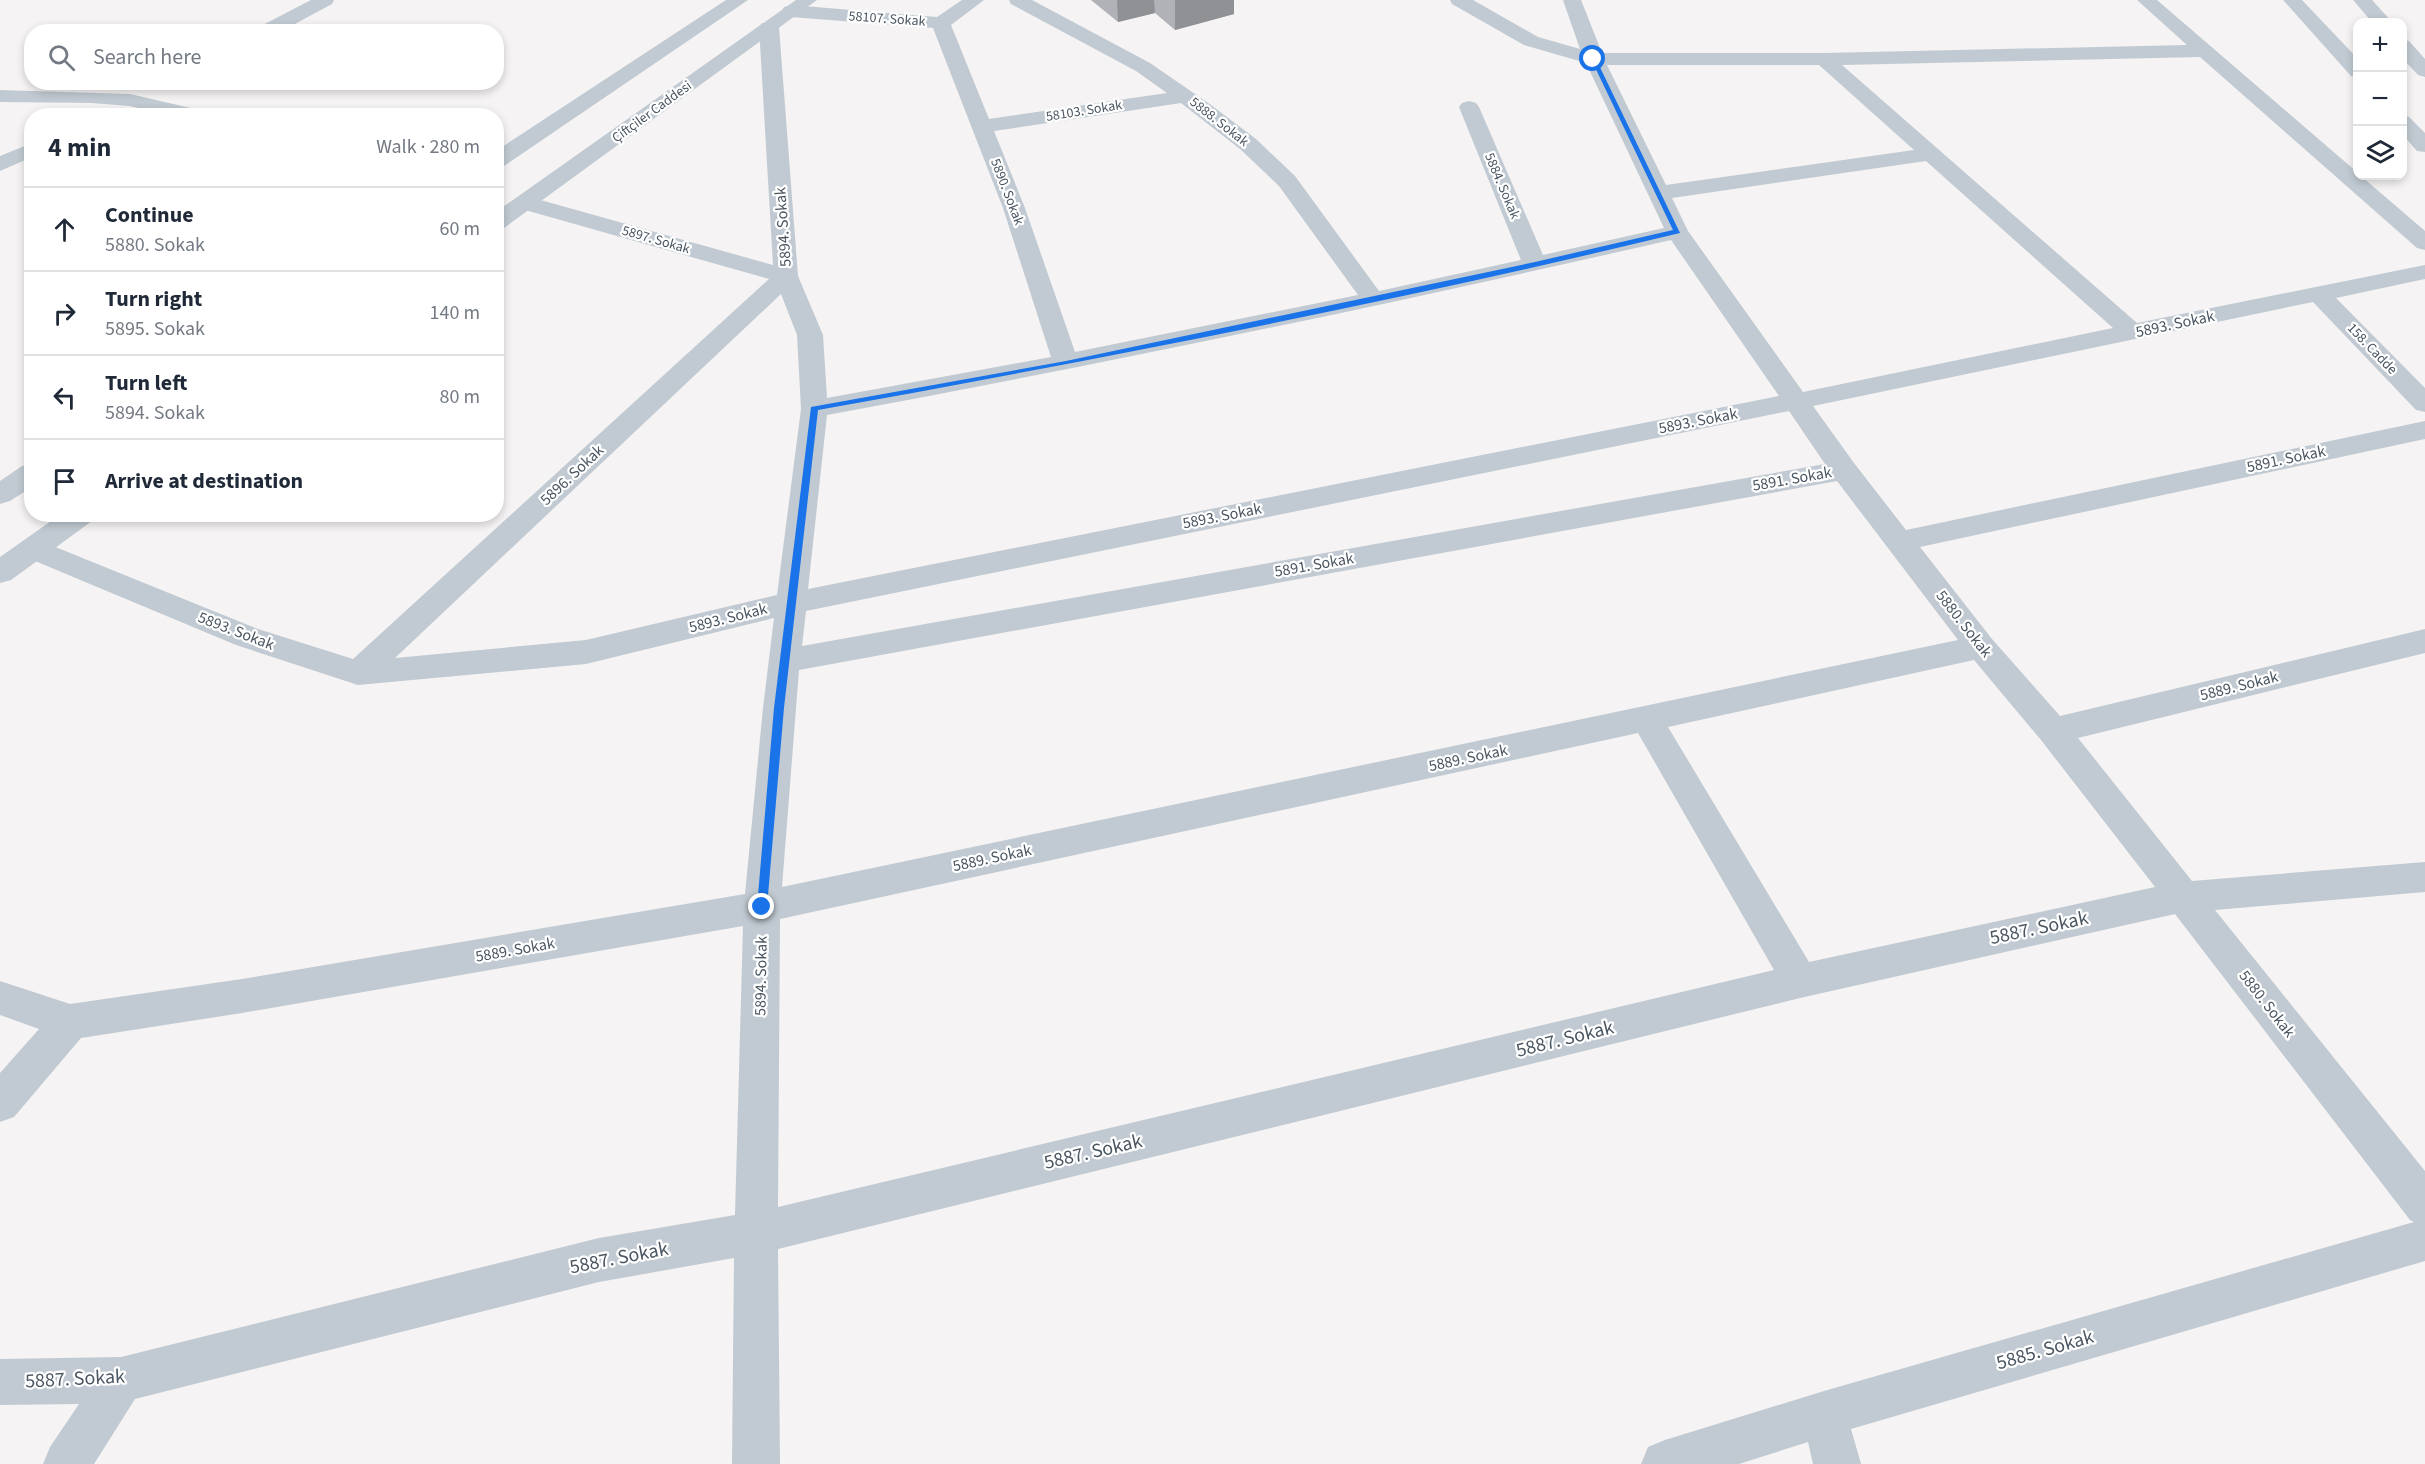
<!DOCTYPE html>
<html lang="en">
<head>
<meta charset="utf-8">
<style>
	body { margin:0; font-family:"Source Sans 3",sans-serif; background:#f6f6f7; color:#1f2937 }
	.controls { position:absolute; right:18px; top:18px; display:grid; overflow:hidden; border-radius:12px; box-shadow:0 3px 9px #0003 }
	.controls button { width:54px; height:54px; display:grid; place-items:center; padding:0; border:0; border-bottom:2px solid #e0e1e3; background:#fff; color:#1f2937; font:30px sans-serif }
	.stop { position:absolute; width:18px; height:18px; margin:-14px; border:4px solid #1a73e8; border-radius:50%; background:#fff }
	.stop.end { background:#1a73e8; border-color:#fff; box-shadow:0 2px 6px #0008 }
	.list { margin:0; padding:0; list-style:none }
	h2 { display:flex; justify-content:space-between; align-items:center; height:78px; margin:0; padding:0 24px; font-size:26px }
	h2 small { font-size:20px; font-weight:400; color:#747a83 }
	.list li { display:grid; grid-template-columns:39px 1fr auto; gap:18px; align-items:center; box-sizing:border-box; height:84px; padding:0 24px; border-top:2px solid #e0e1e3 }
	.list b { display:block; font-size:22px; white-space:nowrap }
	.list p { margin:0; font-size:20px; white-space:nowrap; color:#747a83 }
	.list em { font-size:20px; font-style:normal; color:#747a83 }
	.icon { flex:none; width:33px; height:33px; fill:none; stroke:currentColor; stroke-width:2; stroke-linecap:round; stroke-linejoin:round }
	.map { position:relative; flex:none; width:2425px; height:1464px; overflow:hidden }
	.search { position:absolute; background:#fff; box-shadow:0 3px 9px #0003; left:24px; top:24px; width:480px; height:66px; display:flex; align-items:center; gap:15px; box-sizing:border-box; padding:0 21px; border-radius:24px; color:#747a83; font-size:22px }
	.panel { position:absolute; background:#fff; box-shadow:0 3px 9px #0003; left:24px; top:108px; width:480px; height:414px; border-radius:24px }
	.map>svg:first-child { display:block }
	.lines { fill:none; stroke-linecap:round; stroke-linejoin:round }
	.minor { fill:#c1cad2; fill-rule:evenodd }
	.tertiary { fill:#c1cad2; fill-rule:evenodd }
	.wall { fill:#b0b2b7 }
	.shaded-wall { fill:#909195 }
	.route { fill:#1a73e8 }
	.labels { text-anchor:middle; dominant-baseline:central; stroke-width:4.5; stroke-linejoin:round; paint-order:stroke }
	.far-street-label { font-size:14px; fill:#4a5661; stroke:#fff }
	.street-label { font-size:16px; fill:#4a5661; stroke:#fff }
	.near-street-label { font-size:20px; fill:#4a5661; stroke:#fff }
</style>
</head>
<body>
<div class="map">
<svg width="2425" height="1464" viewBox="0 0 2425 1464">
	<rect width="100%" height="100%" fill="#f5f3f3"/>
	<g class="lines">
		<!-- minor -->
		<path class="minor" d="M311,0H334L332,4L280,32H255L257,28Z
			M962,0H984L951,25L989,119L1167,93L1136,71L1011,4L1009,0H1032L1150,63L1211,105L1256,139L1295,176L1379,291L1521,260L1459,107L1462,103L1469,101L1476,103L1479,107L1543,255L1664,228L1586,63L1524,45L1452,4L1450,0H1473L1538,37L1580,49L1563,0H1581L1602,53H1824L2187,45L2137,0H2157L2358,173V176H2361L2425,231V250L2417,248L2200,57L1842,65L2137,323L2425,265V279L2336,298L2425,388V412L2416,410L2313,302L1813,406L1854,463L1906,530L2425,421V439L1920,547L1992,639L2060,716L2425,629V653L2078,738L2192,881L2425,862V892L2215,910L2425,1171V1261L1851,1429L1861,1464H1813L1808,1442L1739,1464H1641L1648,1447L1665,1440L1824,1391L2414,1222L2410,1220L2175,914L1800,998L778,1249L780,1464H732L734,1258L599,1282L135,1399L94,1464H43L50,1447L79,1404L0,1405V1359L121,1357L599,1238L735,1215L743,926L242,1013L81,1038L14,1117L0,1122V1073L39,1029L0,1015V981L70,1004L242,979L745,894L763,708L774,618L586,664L358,685L236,645L23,556L18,549L23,542L33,539L43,542L258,629L353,659L769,279L518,208L515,203L518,198L526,196L773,265L759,27L762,23H776L779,27L798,276L823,335L827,398L1051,357L1003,208L933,28L791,17L784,15L782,11L784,7L791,5L937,17ZM1607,65H1819L1914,150L1666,185ZM1181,103L1240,149L1279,186L1358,295L1075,352L1025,208L994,131ZM1926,161L2113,328L1803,392L1688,231L1672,198ZM1671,240L1779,396L808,589L827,415C1109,363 1391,304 1671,240ZM781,294L797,335L801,409L777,595L586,640L395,658ZM1789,411L1825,464L802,646L806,611ZM1837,481L1958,640L782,887L799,670ZM1974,660L2041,740L2155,887L1809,962L1668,727ZM1638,733L1774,970L778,1207L780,919Z
			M2283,0H2302L2358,59V78L2351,76Z
			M2353,0H2372L2392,22H2372Z
			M2402,39L2409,41L2425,59V77L2418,75L2402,58Z
			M0,90L130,94L208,112L211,116H171L130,106L91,103L0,102Z
			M2402,115L2409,117L2425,133V152L2417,151L2402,134Z
			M32,143V157L0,171V156Z"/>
		<!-- tertiary -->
		<path class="tertiary" d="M726,0H748L504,166L496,167V151Z
			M796,0H817L504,228L496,230V212Z
			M32,464V487L10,501L0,504V481L22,466Z
			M61,514H96L92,521L11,580L0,583V557Z"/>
	</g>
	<!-- wall -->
	<path class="wall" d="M1091,0H1234V14L1175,30L1155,13L1118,22Z"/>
	<!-- shaded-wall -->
	<path class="shaded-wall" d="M1117,0H1154L1155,13L1118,22Z
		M1175,0H1234V14L1175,30Z"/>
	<!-- route -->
	<path class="route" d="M1593,57L1596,59L1680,233C1395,302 1106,358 818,410L784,708L767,907L766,910H758L757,907L774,708L811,407L1066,361L1535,262L1673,230L1591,59Z"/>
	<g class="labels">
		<!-- far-street labels -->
		<g class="far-street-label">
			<text transform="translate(887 19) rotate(4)">58107. Sokak</text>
			<text transform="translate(1084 111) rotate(-9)">58103. Sokak</text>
			<text transform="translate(652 112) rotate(-36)">Çiftçiler Caddesi</text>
			<text transform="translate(1219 122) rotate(38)">5888. Sokak</text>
			<text transform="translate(1502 186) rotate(67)">5884. Sokak</text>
			<text transform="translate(1007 192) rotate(69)">5890. Sokak</text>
			<text transform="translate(656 240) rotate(16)">5897. Sokak</text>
			<text transform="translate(2372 349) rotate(46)">158. Cadde</text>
		</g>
		<!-- street labels -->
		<g class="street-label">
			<text transform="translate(783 227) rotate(-94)">5894. Sokak</text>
			<text transform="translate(2175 324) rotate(-12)">5893. Sokak</text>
			<text transform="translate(1698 421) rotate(-11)">5893. Sokak</text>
			<text transform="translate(2286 459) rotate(-12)">5891. Sokak</text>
			<text transform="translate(572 475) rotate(-43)">5896. Sokak</text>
			<text transform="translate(1792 479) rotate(-10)">5891. Sokak</text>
			<text transform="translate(1222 516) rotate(-11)">5893. Sokak</text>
			<text transform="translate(1314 565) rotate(-10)">5891. Sokak</text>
			<text transform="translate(728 618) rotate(-14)">5893. Sokak</text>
			<text transform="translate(1964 624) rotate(52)">5880. Sokak</text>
			<text transform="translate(236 631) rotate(21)">5893. Sokak</text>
			<text transform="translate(2239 686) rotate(-14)">5889. Sokak</text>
			<text transform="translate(1468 758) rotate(-12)">5889. Sokak</text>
			<text transform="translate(992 858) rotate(-12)">5889. Sokak</text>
			<text transform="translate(515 950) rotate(-10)">5889. Sokak</text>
			<text transform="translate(761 976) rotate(-89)">5894. Sokak</text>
			<text transform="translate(2267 1004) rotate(52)">5880. Sokak</text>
		</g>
		<!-- near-street labels -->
		<g class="near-street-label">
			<text transform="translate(2039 928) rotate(-12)">5887. Sokak</text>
			<text transform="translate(1565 1039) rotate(-14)">5887. Sokak</text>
			<text transform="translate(1093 1152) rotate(-13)">5887. Sokak</text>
			<text transform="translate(619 1258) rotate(-11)">5887. Sokak</text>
			<text transform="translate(2045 1350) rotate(-16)">5885. Sokak</text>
			<text transform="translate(75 1379) rotate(-3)">5887. Sokak</text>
		</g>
	</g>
</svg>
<div class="controls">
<button>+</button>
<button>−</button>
<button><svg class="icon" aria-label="layers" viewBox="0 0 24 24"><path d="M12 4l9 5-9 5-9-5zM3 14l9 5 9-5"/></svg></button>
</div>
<div class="stop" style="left:1593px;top:59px"></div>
<div class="stop end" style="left:762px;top:907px"></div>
<div class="search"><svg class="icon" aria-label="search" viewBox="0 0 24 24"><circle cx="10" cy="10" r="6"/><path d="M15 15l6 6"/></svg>Search here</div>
<section class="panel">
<h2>4 min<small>Walk · 280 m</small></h2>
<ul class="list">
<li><svg class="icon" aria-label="ahead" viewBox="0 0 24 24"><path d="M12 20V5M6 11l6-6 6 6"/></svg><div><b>Continue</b><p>5880. Sokak</p></div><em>60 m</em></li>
<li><svg class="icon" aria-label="right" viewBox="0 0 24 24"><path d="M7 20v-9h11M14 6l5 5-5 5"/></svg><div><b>Turn right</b><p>5895. Sokak</p></div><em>140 m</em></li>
<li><svg class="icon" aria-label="left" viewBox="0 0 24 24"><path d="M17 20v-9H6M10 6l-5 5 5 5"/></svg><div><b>Turn left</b><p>5894. Sokak</p></div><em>80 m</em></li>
<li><svg class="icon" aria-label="arrive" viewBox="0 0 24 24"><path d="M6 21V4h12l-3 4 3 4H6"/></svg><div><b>Arrive at destination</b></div></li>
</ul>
</section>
</div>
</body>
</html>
